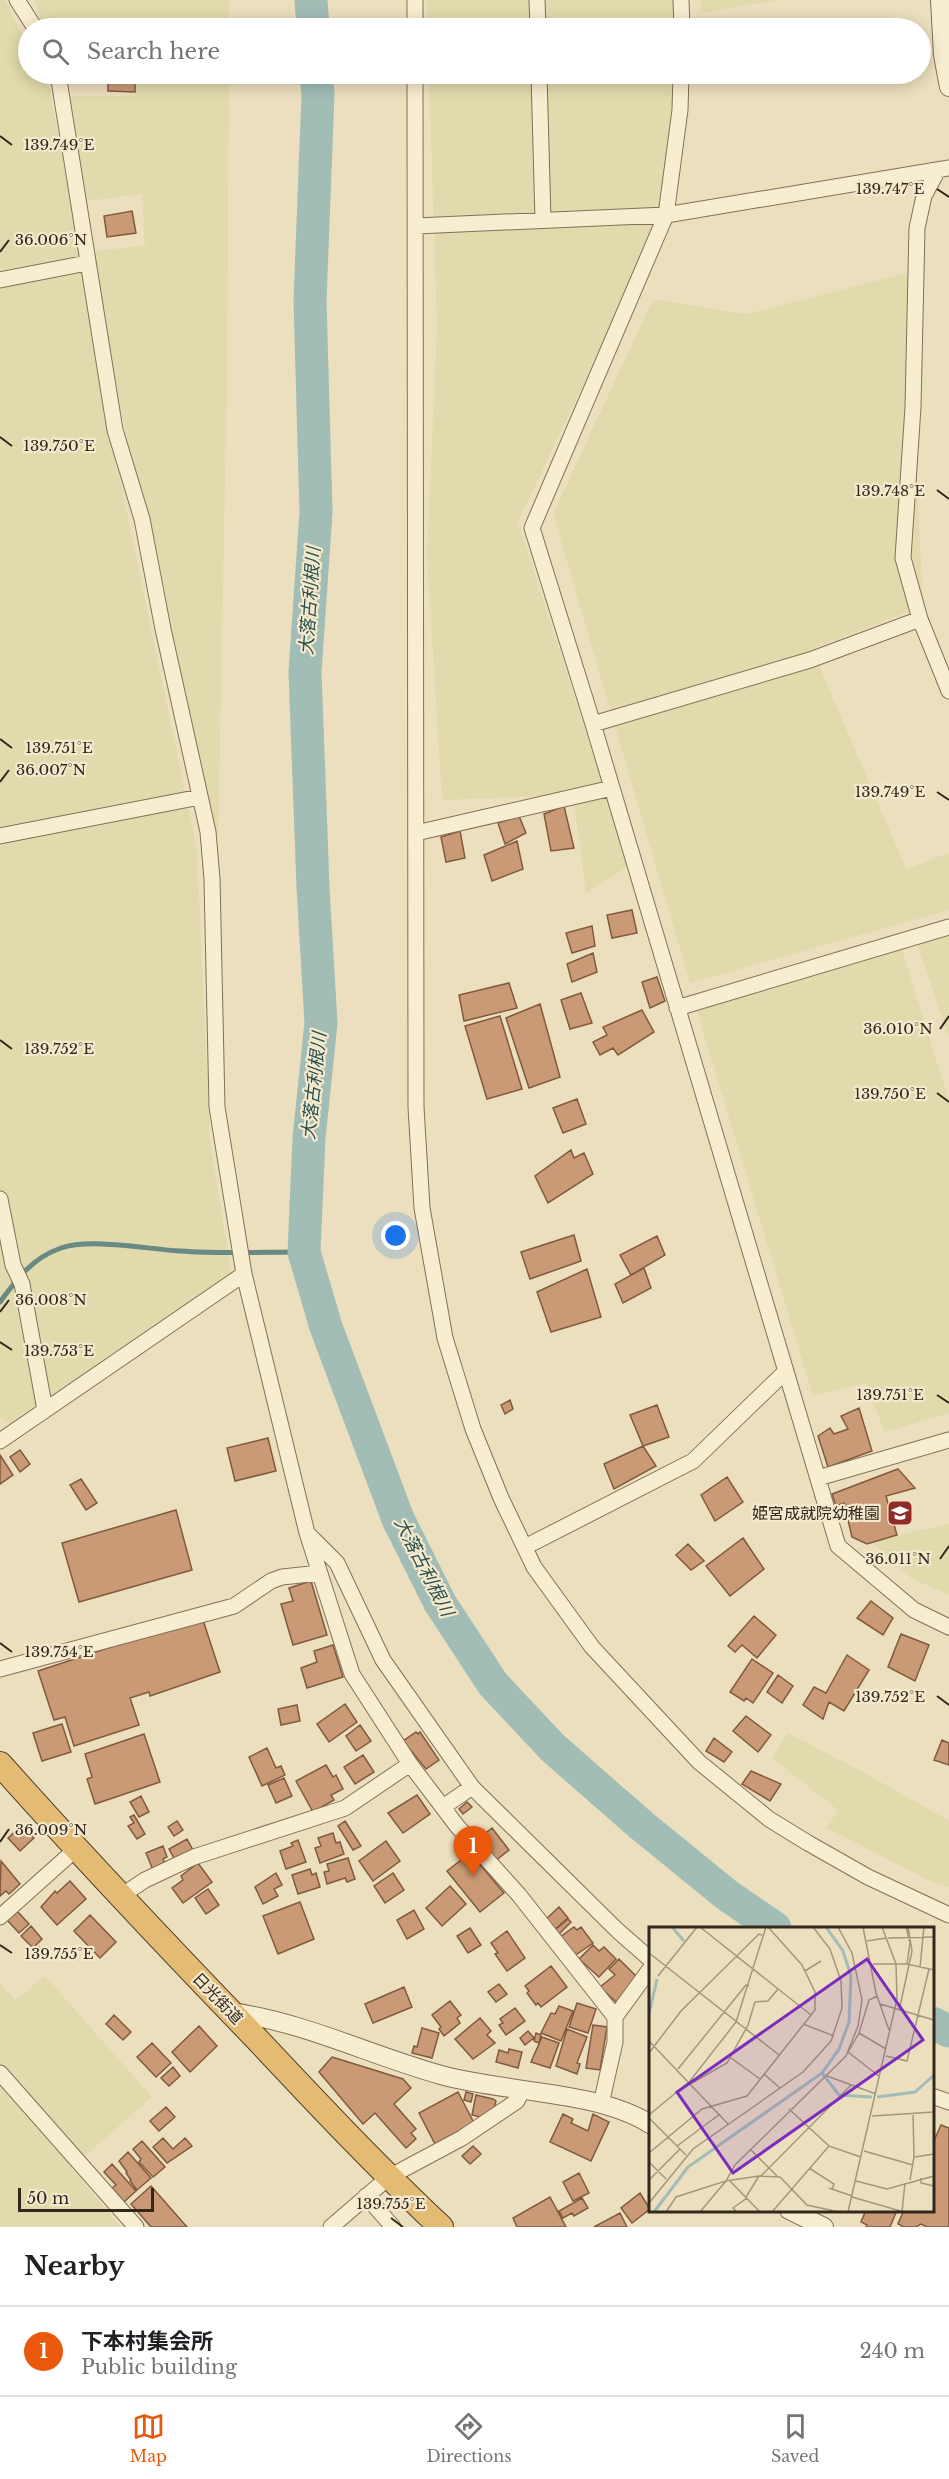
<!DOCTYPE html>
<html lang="en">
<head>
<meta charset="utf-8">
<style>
	body { margin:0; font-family:"Libre Baskerville","Noto Sans JP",serif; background:#f2f2f2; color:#202124 }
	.scale { position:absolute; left:18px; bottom:15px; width:136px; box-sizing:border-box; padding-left:6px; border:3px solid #33281c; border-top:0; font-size:16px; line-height:21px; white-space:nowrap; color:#33281c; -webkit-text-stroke:4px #f4e9cd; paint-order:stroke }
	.you { position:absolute; left:396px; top:1236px; width:21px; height:21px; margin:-15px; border:4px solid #fff; border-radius:50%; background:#1a73e8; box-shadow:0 0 0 9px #1a73e833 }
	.badge { display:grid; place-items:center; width:39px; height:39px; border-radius:50%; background:#ea580c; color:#fff; font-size:20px; font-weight:700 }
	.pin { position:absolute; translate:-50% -50px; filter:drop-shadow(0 2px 3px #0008) }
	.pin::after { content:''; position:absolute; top:32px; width:21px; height:18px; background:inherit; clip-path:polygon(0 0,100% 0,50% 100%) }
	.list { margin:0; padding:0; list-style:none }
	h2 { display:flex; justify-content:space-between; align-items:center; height:78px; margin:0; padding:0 24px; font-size:26px }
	h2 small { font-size:20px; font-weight:400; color:#757577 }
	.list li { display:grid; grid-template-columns:39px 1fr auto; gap:18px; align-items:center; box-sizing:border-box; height:90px; padding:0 24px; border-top:2px solid #e0e0e0 }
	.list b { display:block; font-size:22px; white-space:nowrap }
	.list p { margin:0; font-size:20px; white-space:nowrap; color:#757577 }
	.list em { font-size:20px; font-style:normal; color:#757577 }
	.icon { flex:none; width:33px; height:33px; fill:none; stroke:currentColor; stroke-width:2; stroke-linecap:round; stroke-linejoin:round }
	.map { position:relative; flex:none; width:949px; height:2227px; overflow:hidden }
	.search { position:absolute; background:#fff; box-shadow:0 3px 15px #0003; left:18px; right:18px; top:18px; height:66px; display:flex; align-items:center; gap:15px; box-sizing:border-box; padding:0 21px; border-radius:33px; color:#757577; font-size:22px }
	.sheet { height:168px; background:#fff }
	nav { display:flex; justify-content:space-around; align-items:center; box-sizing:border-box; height:84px; border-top:2px solid #e0e0e0; background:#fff; font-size:16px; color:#757577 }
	nav a { display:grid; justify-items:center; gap:3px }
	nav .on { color:#ea580c }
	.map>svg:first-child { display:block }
	.farmland { fill:#e1daac }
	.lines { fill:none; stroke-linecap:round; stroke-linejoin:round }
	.stream { stroke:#698a83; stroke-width:5 }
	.river { stroke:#a1bdb6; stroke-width:33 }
	.building { fill:#c99a75; stroke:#815a3e; stroke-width:1.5 }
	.minor-casing { stroke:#837057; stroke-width:17 }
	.tertiary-casing { stroke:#837057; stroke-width:20 }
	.trunk-casing { stroke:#513e2c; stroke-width:26 }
	.minor { stroke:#f7edd0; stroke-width:15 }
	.tertiary { stroke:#f7edd0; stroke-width:18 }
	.trunk { stroke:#e4bb72; stroke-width:24 }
	.ticks { fill:none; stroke:#33281c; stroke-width:2 }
	.labels { text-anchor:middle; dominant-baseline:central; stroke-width:4.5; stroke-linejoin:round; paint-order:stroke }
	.poi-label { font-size:16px; fill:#33281c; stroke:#f4e9cd; text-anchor:end }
	.street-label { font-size:16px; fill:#33281c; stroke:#f4e9cd }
	.water-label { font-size:18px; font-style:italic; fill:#2b5251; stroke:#f4e9cd }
	.inset-river { fill:none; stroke:#a1bdb6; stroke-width:3 }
	.inset-road { fill:none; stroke:#a2967d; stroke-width:1.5 }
	.view { fill:#7b2cbf; fill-opacity:0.15; stroke:#7b2cbf; stroke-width:3 }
	.inset-edge { fill:none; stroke:#33281c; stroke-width:3 }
	.ticks-label { font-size:15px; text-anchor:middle; fill:#33281c; stroke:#f4e9cd; stroke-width:4.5; stroke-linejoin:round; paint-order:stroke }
</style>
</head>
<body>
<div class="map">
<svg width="949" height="2227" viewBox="0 0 949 2227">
	<rect width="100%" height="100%" fill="#ecdfbe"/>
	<!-- farmland -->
	<path class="farmland" d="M0,0H5L28,47V74H42L50,89L115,455L197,849L210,1141L231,1272L9,1424L0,1415Z
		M34,0H229V28H44Z
		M426,0H682L680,28H427Z
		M701,0H778L700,13Z
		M137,74H229L227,383L218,843L138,498L91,252L145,245L142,194L79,202L64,96H135Z
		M429,74H675L660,223L518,522L629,866L586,893L573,795L442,800L427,555L437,327Z
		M908,273L923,606L812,649L906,869L949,853V910L690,983L553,514L653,299L746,314Z
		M949,929V1037L915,938Z
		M900,943L949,1101V1413L885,1432L866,1383L813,1396L695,1005Z
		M949,1524V1595L911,1578L871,1541Z
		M788,1733L863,1772L949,1821V1887L934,1883L827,1828L838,1810L772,1758Z
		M45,1976L152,2097L71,2168L121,2227H0V1983L15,2000Z"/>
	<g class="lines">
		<!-- stream -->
		<path class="stream" d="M0,1302C17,1279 32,1258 61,1248C90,1238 147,1249 180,1251C221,1254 263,1252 304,1252"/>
		<!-- river -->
		<path class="river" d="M311,0L313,28
			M316,74L318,94L310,301L316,512L305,672L313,887L321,1023L309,1138L304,1252L326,1327L398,1519L440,1603L493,1684L553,1748L641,1825L727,1895L775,1928
			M932,2023L949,2031"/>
	</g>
	<!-- building -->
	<path class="building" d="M103,74H135V92L108,91V82H102Z
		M132,211L136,233L107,237L104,216Z
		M564,806L574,848L551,851L544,814Z
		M519,816L526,833L505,844L498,823Z
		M460,831L465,858L446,862L441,837Z
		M517,841L523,869L492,881L484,855Z
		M632,910L637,933L612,938L607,915Z
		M592,926L595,946L572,953L566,933Z
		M593,953L597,972L572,982L567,964Z
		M657,977L665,1001L650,1008L642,982Z
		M509,983L517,1008L464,1021L459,995Z
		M581,993L592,1023L570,1029L561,1000Z
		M540,1004L560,1077L529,1088L506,1018Z
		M642,1010L654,1032L618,1055L613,1048L600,1055L593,1042L607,1035L603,1027Z
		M500,1016L522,1089L487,1099L465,1026Z
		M577,1099L586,1124L563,1133L553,1108Z
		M571,1150L574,1158L584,1153L593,1174L548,1203L535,1176Z
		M574,1235L581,1261L530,1279L521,1252Z
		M657,1236L665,1255L631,1275L620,1255Z
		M644,1268L651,1288L623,1303L615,1284Z
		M587,1269L601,1317L551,1332L537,1292Z
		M510,1400L513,1409L505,1414L501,1405Z
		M657,1405L669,1437L643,1446L630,1415Z
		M859,1408L872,1451L828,1467L818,1436L830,1428L834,1434L848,1429L841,1416Z
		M268,1438L276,1471L235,1481L227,1448Z
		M643,1446L656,1466L614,1489L604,1464Z
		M20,1450L30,1464L20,1472L10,1457Z
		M0,1455L13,1475L0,1484Z
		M898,1469L915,1488L886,1496L897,1535L867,1544L852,1537L844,1503L836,1506L832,1494Z
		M727,1477L743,1502L715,1521L701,1495Z
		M81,1479L97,1503L86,1510L70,1485Z
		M176,1510L192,1570L79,1602L62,1543Z
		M743,1538L764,1569L730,1596L706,1566Z
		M688,1544L704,1561L691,1570L676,1555Z
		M311,1581L327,1635L293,1645L281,1604L293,1601L289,1588Z
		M871,1601L893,1618L883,1635L857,1618Z
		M754,1616L776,1635L757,1658L742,1645L735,1652L728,1646Z
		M202,1617L220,1672L150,1696L149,1692L130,1698L139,1725L74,1746L65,1717L54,1720L38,1671Z
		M901,1634L929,1645L915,1681L888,1667Z
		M333,1645L343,1677L307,1688L301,1668L317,1662L314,1651Z
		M847,1655L869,1670L844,1711L829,1702L823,1719L803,1705L814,1687L826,1693Z
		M752,1659L773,1673L753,1703L746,1698L744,1701L730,1692Z
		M778,1675L793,1686L782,1703L767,1692Z
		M345,1704L357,1722L329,1742L317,1724Z
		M297,1705L300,1721L281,1725L278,1709Z
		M746,1716L771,1735L758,1752L733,1731Z
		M62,1724L71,1752L42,1761L33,1733Z
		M360,1725L371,1741L356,1751L346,1736Z
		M416,1732L418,1734L420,1732L439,1760L426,1769L403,1741Z
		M144,1734L160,1782L95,1804L87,1779L92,1777L85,1754Z
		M714,1738L732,1752L724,1762L706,1751Z
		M942,1740L949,1743V1765L934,1760Z
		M267,1748L276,1768L281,1766L285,1775L262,1786L249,1757Z
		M363,1755L374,1772L355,1784L344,1767Z
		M326,1765L333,1777L336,1775L343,1789L331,1795L334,1800L313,1812L296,1781Z
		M751,1771L781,1784L770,1801L742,1784Z
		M284,1778L292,1796L276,1803L268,1785Z
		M417,1795L430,1814L403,1833L388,1813Z
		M141,1796L149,1812L139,1817L130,1802Z
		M467,1802L472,1807L463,1814L459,1809Z
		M134,1815L145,1834L137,1839L128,1826L134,1823L130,1817Z
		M177,1821L183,1830L174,1836L168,1827Z
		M345,1821L361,1846L353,1850L338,1826Z
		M22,1825L34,1838L20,1851L8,1838Z
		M492,1828L509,1850L495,1861L478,1839Z
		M333,1833L336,1843L340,1842L344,1854L320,1863L315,1848L321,1846L318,1838Z
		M187,1839L193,1850L175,1860L169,1849Z
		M298,1840L306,1862L286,1869L280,1851L293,1846L291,1843Z
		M386,1841L400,1861L373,1881L359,1861Z
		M163,1846L167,1857L163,1859L166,1865L153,1870L146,1853Z
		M466,1856L472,1864L477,1861L504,1893L480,1912L447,1871Z
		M348,1858L355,1879L347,1882L345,1878L327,1884L324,1872L329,1871L327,1864Z
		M1,1861L20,1884L9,1894L6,1891L0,1896Z
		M198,1863L212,1882L183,1903L172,1888L183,1880L181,1876Z
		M310,1869L312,1875L316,1873L320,1887L298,1894L292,1875Z
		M276,1873L282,1885L274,1889L278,1896L263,1904L255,1887Z
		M393,1873L404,1890L385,1903L374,1886Z
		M70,1881L86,1899L57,1925L41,1907L55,1891L57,1893Z
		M450,1886L466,1904L442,1926L426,1908Z
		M208,1889L219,1905L206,1914L195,1898Z
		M300,1902L314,1939L278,1954L263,1916Z
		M559,1907L568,1918L554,1930L545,1920Z
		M414,1910L424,1929L407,1939L397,1920Z
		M17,1911L29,1924L19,1933L7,1920Z
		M90,1915L116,1942L100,1958L74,1931Z
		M568,1919L571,1922L559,1934L555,1930Z
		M31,1926L42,1939L33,1948L21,1936Z
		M574,1927L577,1930L581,1927L593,1943L574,1956L560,1937Z
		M470,1928L481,1945L468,1953L457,1936Z
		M507,1931L525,1958L507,1971L495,1954L498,1953L491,1943Z
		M593,1945L599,1951L604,1947L616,1959L599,1977L579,1959Z
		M39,1947L45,1953L40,1957L35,1951Z
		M619,1959L639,1979L617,2003L600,1987L615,1975L609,1969Z
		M551,1966L567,1987L541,2007L538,2003L536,2005L527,1993L529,1991L525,1986Z
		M499,1984L507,1994L496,2002L488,1992Z
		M404,1987L412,2007L373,2023L365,2004Z
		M450,2001L461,2015L457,2018L460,2023L444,2036L439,2029L441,2027L432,2015Z
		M577,2003L596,2009L588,2033L569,2027Z
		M559,2006L573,2011L561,2041L541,2033L551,2013L555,2014Z
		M515,2008L525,2021L506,2035L499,2025L503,2023L500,2019Z
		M114,2015L131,2032L123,2040L106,2024Z
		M480,2018L491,2031L487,2035L495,2043L473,2059L455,2039Z
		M593,2025L607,2027L600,2070L586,2068Z
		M199,2026L217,2046L190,2072L172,2052Z
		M422,2028L439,2033L432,2058L412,2053L414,2046L417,2047Z
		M567,2029L587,2037L577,2063L580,2064L577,2074L556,2066Z
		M528,2031L534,2038L525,2045L520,2038Z
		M536,2033L541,2035L539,2043L534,2041Z
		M542,2037L559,2043L550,2068L531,2062Z
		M152,2043L171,2063L156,2077L137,2057Z
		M509,2049L522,2052L518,2068L496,2062L499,2050L508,2053Z
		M332,2057L403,2079L411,2088L394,2104L416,2129L411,2133L416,2139L406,2148L375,2113L363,2124L319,2072Z
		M173,2067L180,2076L169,2086L161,2078Z
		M458,2092L474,2123L435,2144L419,2113Z
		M466,2092L473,2094L471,2102L464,2100Z
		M476,2095L493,2099L496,2101L492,2115L485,2118L472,2115Z
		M166,2107L175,2117L159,2131L150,2121Z
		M563,2114L573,2119L571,2123L588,2131L593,2114L609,2122L591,2161L550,2142Z
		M941,2125L949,2128V2225L948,2227H927L921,2224L916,2227H904L898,2224L904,2210H932V2145Z
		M163,2138L173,2149L185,2138L192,2146L167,2163L153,2147Z
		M142,2141L165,2167L153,2177L139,2162L141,2159L133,2149Z
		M473,2146L481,2154L470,2164L462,2156Z
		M128,2152L151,2178L137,2190L130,2181L131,2180L126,2173L127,2172L119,2161Z
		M112,2164L136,2191L124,2202L112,2188L116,2185L104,2172Z
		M579,2173L589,2193L573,2201L563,2182Z
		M151,2186L187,2227H151L131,2204Z
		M640,2193L650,2209L632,2223L621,2208Z
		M550,2197L566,2227H517L513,2218Z
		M582,2198L588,2208L574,2216L572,2213L563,2218L559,2211Z
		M866,2210H897L890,2227H866L867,2225L861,2222Z
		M620,2213L627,2227H594Z"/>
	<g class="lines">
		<!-- minor casing -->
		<g class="minor-casing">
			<path id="minor" d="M17,0L35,28
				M415,0V28
				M537,0L538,28
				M681,0L682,28
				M58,74L115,430L142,519L163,629L208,832L212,879L217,1107L244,1274L307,1533L337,1563L383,1660L472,1787L618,1931L650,1959
				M415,74L416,1107L422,1208L445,1338L473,1429L501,1498L534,1567L592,1647L699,1762L769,1819L808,1843L868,1877L949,1915
				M539,74L543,220
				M681,74L680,110L666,215L532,528L593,724L838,1546L914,1610L949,1627
				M938,170L924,196L917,228L913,407L903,558L920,619L949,691
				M416,226L666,215L949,168
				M0,280L87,263
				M593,724L810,660L920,619
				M416,833L612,788
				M0,836L200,797
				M677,1008L949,927
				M0,1199L13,1265L22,1284L45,1410
				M0,1441L244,1274
				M818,1478L949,1440
				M308,1536L352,1674L410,1764L457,1826L519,1895L615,2017V2042L601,2104
				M525,1547L693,1461L786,1371
				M0,1669L234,1606L271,1581L282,1577L320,1573
				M443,1807L472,1787
				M121,1896L145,1880L194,1857L345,1808L410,1764
				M0,1917L76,1849
				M615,2017L650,1969
				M0,2073L136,2227
				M932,2096L949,2102
				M366,2196L393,2227
				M331,2227L389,2177L462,2138L517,2101L522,2091"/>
		</g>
		<!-- tertiary casing -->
		<g class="tertiary-casing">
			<path id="tertiary" d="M940,0L943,55L949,87
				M231,2012C307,2023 369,2055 441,2075C505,2093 595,2090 650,2124
				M789,2210L824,2227"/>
		</g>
		<!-- trunk casing -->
		<g class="trunk-casing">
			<path id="trunk" d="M0,1764C83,1857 168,1947 254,2036C315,2101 376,2166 441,2227"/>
		</g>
		<!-- minor -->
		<use href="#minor" class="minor"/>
		<!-- tertiary -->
		<use href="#tertiary" class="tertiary"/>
		<!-- trunk -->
		<use href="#trunk" class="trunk"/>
	</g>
	<!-- ticks -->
	<path class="ticks" d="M0,136L12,145M937,189L949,197M0,252L9,240M0,437L12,446M937,490L949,499M0,739L12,748M0,782L9,770M937,792L949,800M940,1029L949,1016M0,1040L12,1049M937,1093L949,1102M0,1312L9,1300M0,1342L12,1350M937,1395L949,1403M940,1559L949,1546M0,1643L12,1652M937,1696L949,1705M0,1842L9,1829M0,1945L12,1953M391,2218L403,2227"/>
	<!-- icons -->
	<defs>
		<g id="school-square" transform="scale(1.35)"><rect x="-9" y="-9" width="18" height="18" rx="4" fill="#902b2a" stroke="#f4e9cd"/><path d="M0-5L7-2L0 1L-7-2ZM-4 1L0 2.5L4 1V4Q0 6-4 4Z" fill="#fff"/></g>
	</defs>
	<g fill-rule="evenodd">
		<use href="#school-square" x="900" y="1513"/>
	</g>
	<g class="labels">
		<!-- poi labels -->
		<g class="poi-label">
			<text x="880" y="1513">姫宮成就院幼稚園</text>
		</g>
		<!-- street labels -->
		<g class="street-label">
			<text transform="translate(218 1998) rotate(46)">日光街道</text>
		</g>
		<!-- water labels -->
		<g class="water-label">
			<text transform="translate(310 601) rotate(-86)">大落古利根川</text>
			<text transform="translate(314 1086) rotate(-84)">大落古利根川</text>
			<text transform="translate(424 1567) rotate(63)">大落古利根川</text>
		</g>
	</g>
	<!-- overview -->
	<g transform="translate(649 1927)">
		<rect width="285" height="285" fill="#ecdfbe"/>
		<path class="inset-river" d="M23,0L35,14M0,87L8,52M173,146L190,168L223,170M228,170L266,165L285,148M5,285L39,240L173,146L190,122L200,95L202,49L194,24L177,0"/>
		<path class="inset-road" d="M51,0L162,88M214,0L227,66L240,103M257,0L261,16L258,37M239,11L285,10M218,14L237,11M0,26L130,128M224,37H258L285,43M271,40L275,0M156,44L172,34M9,49L48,0M231,77L285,93M250,84L263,24L259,0M154,97L185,109M210,106L237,122M0,114L79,197M199,125L231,150M0,126L32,84L110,7L113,8M198,127L210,106L220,73L228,69M237,129L258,134L280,42M82,131L111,152M29,142L97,58L100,59M115,147L131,161M178,149L227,167M43,156L78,136L99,98L106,75L119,74L129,62M140,182L180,219M0,188L41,154L87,95L117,0M223,189L285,185M0,191L37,228M28,219L71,187M102,223L128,249M215,224L264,238M0,226L53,182L98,169L166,83V65L153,38L119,0M266,230L285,227M0,235L17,252M160,241L185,257L183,262M112,249L202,158M272,251V256L285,259M0,253L31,222M261,253L265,230L264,186M81,254L111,285M207,254L238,262L285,249M180,261L203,269M97,270L110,249M203,270L255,285M0,276L44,222L154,145L182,114L193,81L192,54L181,22L164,0M17,285L27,270L77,254L86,238L197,129L209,99L213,73L203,26L189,0M51,285L77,254L110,249L131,250L158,278L190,285M88,285L84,281L98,271M123,285L180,219L212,230M199,285L248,72L247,37L233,0M253,285L256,256"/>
		<path class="view" d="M218,32L274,113L84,246L28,165Z"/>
		<rect width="285" height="285" class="inset-edge"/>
	</g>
	<g class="ticks-label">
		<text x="59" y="150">139.749°E</text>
		<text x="890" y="194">139.747°E</text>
		<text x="51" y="245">36.006°N</text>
		<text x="59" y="451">139.750°E</text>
		<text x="890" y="496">139.748°E</text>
		<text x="59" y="753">139.751°E</text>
		<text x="51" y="775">36.007°N</text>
		<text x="890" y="797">139.749°E</text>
		<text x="898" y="1034">36.010°N</text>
		<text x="59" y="1054">139.752°E</text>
		<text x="890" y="1099">139.750°E</text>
		<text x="51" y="1305">36.008°N</text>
		<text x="59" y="1356">139.753°E</text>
		<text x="890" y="1400">139.751°E</text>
		<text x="898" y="1564">36.011°N</text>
		<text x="59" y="1657">139.754°E</text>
		<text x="890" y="1702">139.752°E</text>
		<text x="51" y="1835">36.009°N</text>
		<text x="59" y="1959">139.755°E</text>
		<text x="391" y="2209">139.755°E</text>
	</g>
</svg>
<div class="scale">50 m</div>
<div class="you"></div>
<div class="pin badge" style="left:473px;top:1876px">1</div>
<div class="search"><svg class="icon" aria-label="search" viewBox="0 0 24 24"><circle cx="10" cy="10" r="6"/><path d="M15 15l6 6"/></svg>Search here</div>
</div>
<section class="sheet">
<h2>Nearby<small></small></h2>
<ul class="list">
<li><span class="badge">1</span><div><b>下本村集会所</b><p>Public building</p></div><em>240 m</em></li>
</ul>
</section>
<nav>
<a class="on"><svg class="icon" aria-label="map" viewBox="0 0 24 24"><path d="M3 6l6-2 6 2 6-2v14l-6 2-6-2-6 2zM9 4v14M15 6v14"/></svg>Map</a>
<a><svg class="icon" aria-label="directions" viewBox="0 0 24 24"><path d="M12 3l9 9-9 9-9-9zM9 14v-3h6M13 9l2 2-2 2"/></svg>Directions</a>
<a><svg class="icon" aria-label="saved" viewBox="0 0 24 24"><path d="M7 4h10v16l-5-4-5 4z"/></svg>Saved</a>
</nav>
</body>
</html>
